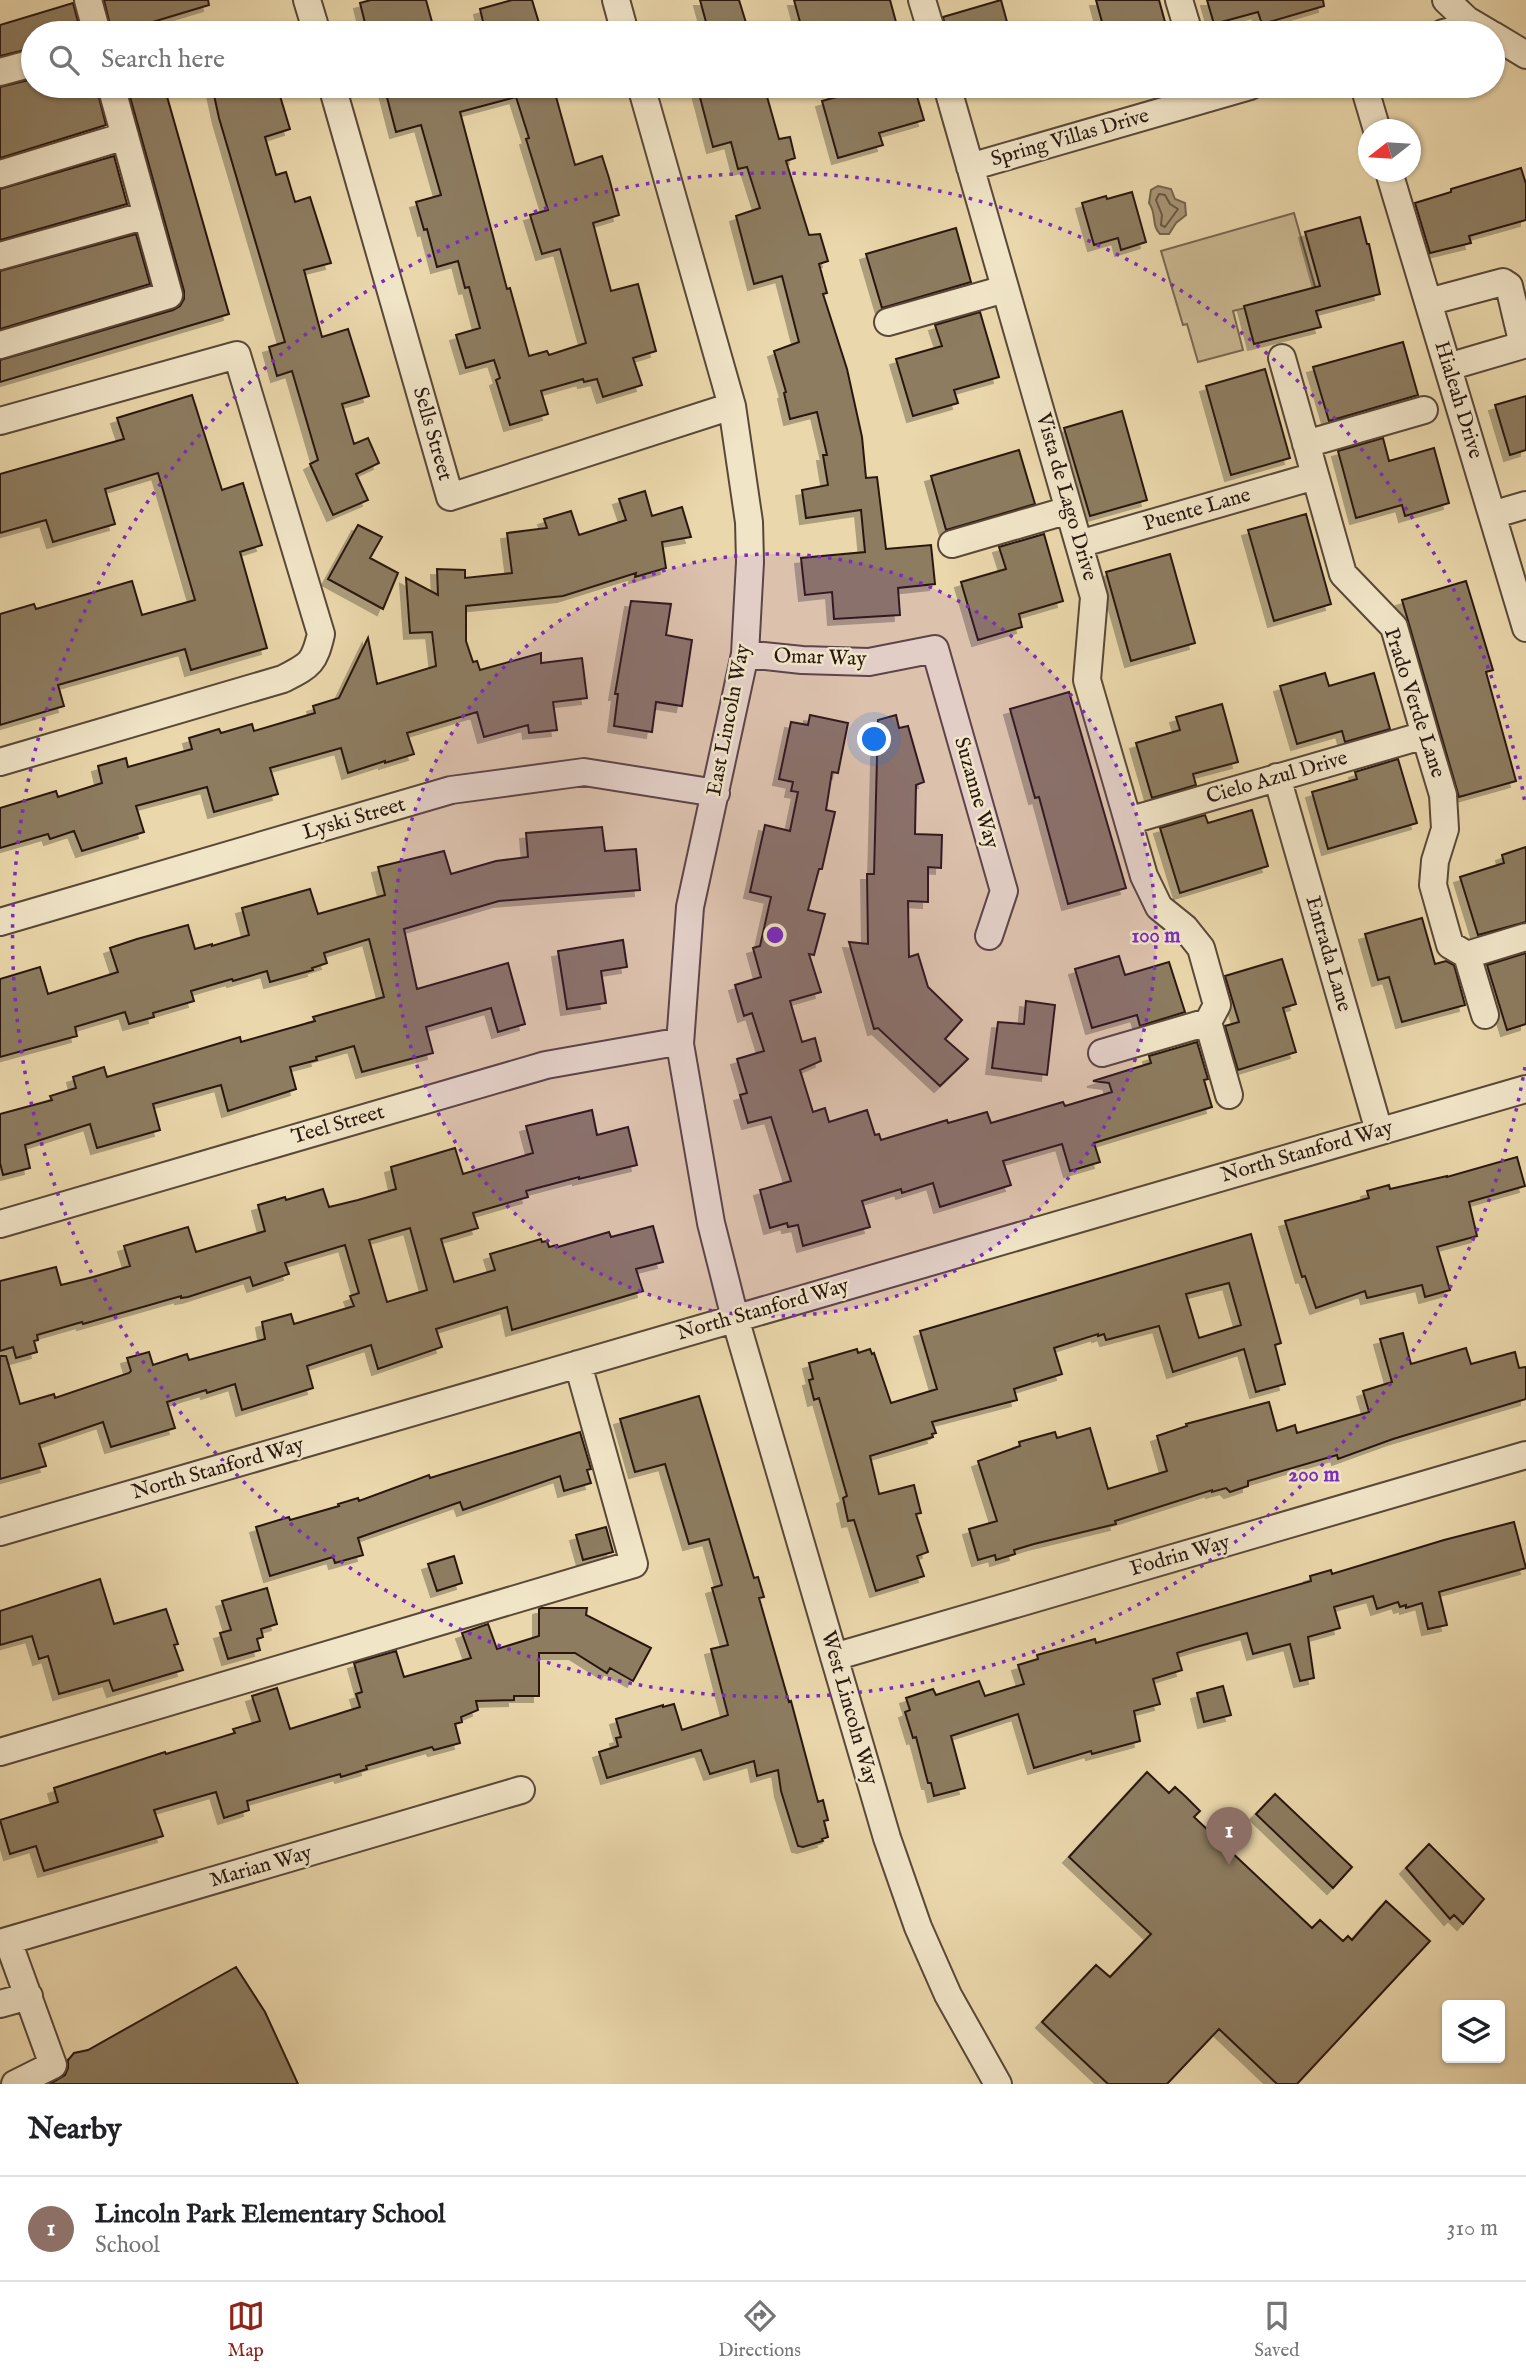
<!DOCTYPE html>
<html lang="en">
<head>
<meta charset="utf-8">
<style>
	body { margin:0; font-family:"IM FELL English",serif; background:#f2f2f2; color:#202124 }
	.controls { position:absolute; right:21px; bottom:21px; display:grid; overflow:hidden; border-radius:7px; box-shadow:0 2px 5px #0004 }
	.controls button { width:63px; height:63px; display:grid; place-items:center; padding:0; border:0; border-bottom:2px solid #e0e0e0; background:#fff; color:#202124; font:35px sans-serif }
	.compass { position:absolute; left:1358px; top:119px; width:63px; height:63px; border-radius:50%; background:#fff; box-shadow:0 2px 5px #0004; rotate:253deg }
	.you { position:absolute; left:875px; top:740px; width:24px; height:24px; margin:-18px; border:5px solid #fff; border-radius:50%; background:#1a73e8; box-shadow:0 0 0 10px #1a73e833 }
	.badge { display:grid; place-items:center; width:46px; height:46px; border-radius:50%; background:#8f2418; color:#fff; font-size:23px; font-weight:700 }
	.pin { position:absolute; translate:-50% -58px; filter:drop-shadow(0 2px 4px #0008) }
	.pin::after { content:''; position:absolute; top:37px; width:24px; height:21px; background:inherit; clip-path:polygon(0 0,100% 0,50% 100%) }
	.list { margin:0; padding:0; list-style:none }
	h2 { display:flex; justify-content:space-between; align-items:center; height:91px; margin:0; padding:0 28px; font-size:30px }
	h2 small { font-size:23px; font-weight:400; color:#757577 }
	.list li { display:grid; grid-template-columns:46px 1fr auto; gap:21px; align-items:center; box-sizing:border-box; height:105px; padding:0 28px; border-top:2px solid #e0e0e0 }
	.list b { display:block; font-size:26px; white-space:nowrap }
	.list p { margin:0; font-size:23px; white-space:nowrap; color:#757577 }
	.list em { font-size:23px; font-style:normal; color:#757577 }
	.icon { flex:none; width:38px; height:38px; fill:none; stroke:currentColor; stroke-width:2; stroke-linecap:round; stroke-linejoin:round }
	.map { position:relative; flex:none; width:1526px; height:2084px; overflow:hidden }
	.search { position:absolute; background:#fff; box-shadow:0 2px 5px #0004; left:21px; right:21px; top:21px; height:77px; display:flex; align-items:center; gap:18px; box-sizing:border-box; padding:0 24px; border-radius:38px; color:#757577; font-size:26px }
	.sheet { height:196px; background:#fff }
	nav { display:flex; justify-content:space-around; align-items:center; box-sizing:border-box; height:98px; border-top:2px solid #e0e0e0; background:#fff; font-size:19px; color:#757577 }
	nav a { display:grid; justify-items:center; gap:4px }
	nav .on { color:#8f2418 }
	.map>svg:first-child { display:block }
	.green { fill:#c9b791; stroke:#796851; stroke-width:2 }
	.water { fill:#a89677; stroke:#75644e; stroke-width:2 }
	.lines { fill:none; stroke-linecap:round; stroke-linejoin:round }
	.shore { stroke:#685744; stroke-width:2 }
	.building { fill:#8d7b61; stroke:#291811; stroke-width:2; fill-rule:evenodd; filter:url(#shadow) }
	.minor-casing { stroke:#594838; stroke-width:30 }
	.minor { stroke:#f1e5c8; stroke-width:26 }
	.ring { fill:none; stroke:#7b2cbf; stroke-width:3.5; stroke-dasharray:3.5 7 }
	.labels { text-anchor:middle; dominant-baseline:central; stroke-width:5; stroke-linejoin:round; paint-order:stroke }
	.street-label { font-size:21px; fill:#291811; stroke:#f1e5c8 }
	.centre { fill:#7b2cbf; stroke:#f1e5c8; stroke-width:3.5 }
	.ring-label { font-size:21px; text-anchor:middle; font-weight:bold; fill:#7b2cbf; stroke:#f1e5c8; stroke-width:5; stroke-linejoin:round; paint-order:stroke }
</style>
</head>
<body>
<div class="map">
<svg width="1526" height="2084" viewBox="0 0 1526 2084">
	<defs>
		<filter id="shadow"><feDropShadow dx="-6" dy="6" stdDeviation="0" flood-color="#0004"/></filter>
	</defs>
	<rect width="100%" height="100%" fill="#ead7ab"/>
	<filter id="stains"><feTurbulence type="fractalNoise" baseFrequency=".00286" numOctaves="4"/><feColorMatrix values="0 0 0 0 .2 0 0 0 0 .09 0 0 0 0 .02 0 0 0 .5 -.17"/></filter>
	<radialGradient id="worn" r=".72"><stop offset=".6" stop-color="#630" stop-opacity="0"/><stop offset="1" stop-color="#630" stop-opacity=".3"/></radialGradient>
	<!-- green -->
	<path class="green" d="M1294,213L1316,290L1233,311L1243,350L1198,362L1187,324L1183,325L1161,251Z"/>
	<!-- water -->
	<path class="water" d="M1158,186L1171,189L1175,199L1185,203L1186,215L1176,223L1169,234H1160C1151,225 1157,214 1149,203L1151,190Z"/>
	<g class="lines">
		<!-- shore -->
		<path class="shore" d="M1159,194L1165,195L1170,204L1178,209L1165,227L1161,225L1162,215L1156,200Z"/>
	</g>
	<!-- building -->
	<path class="building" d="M104,0H208L209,5L146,24L149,33H112Z
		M371,0H426L435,33H395L392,24L367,31L360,3Z
		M512,0H532L542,33H499L497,26L485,30L480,9Z
		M700,0H739L747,26L722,33H709Z
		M794,0H890L899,33H803Z
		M1001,0L1010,33H947L943,17Z
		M1096,0H1159L1168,33H1105Z
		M1207,0H1323L1324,6L1262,24L1258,12L1214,24Z
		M73,3L81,33H33V48L0,56V25Z
		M33,79V86H96L106,125L0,158V87Z
		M127,86H164L229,314L0,382V360L173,310L180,306L184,299V291Z
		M212,86H277L290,129L265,137L276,175L286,172L295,202L310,197L331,263L304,270L322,337L348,329L369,396L342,404L354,444L368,438L379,463L356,474L368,500L333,515L310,464L318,460L292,371L277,376L269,347L285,342L219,118Z
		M384,86H553L575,165L602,156L609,178L619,215L593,223L611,291L638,284L656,351L633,358L642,385L603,397L597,379L584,382L583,379L541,391L548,414L510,425L496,380L500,378L494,360L466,368L456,335L480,328L469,287L465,288L458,261L437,267L427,229L424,230L416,202L441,195L421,125L396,132ZM516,97L529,138L526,139L548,210L530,215L542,254L560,249L586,343L549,355L547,351L529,356L510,288L507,289L460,112Z
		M697,86H764L779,139L790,137L795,158L786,161L809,235L820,234L828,261L819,264L827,293L823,294L847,369L862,437L866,478L877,477L886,549L931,545L935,584L898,588L900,615L834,619L832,592L805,595L801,558L865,552L861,510L806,518L802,490L828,485L823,455H827L817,412L790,419L784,393L786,392L774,351L799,342L782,276L754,284L736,216L760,208L747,167L738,169L731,142L713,147Z
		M875,86H914L924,120L879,133L883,145L838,158L822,101Z
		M114,156L127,204L0,240V189Z
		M1521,168L1526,184V220L1469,236L1471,243L1430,253L1415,203L1451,192V189Z
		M1132,192L1146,242L1121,250L1118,238L1094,245L1082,203L1106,196L1107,199Z
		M1360,217L1367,244H1369L1380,294L1316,311L1321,327L1254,344L1244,306L1320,286L1305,232Z
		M956,228L971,282L882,308L866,254Z
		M136,234L150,284L0,329V271Z
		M980,312L999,377L954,390L958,403L913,416L896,359L942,346L935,325Z
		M1403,342L1418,395L1329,421L1313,367Z
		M1265,369L1290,458L1231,475L1206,386Z
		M192,395L222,490L243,483L262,545L240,552L267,648L191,670L185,649L58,685L64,706L0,725V614L34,604L36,609L132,581L142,615L195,600L158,473L105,489L115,524L53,542L46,520L0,533V474L124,439L117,418Z
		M1526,396V450L1510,455L1495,405Z
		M1122,411L1147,500L1090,516L1064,428Z
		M1383,438L1389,461L1434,448L1449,503L1405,516L1402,505L1356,518L1338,451Z
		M1019,450L1035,504L946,530L931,476Z
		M645,491L652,516L682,507L691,537L662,542L666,568L635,577L636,573L563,596L466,606V641L473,662L477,661L480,670L541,653V663L582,658L587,698L553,702L557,730L529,733L528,725L484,737L477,712L407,733L414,754L385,763V761L348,773L341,748L270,768L278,794L214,812L207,787L136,806L144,832L82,851L74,831L50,839L48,834L0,848V808L56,791L58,797L102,783L98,766L126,758L128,767L192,749L189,738L219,729L221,733L252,724L254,731L315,713L313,706L339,698L368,638L377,684L436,666L432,632L410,633L406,578L438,595L437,569L465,570V578L512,573L507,533L547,528L544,519L571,511L579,535L626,520L619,499Z
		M1306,514L1331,604L1274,621L1248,530Z
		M358,525L382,537L370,558L398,573L383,609L328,579Z
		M1044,534L1063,601L1019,614L1022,627L978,640L961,582L1006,569L999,547Z
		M1170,554L1195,643L1131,661L1106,572Z
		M1466,581L1493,670L1486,672L1516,781L1459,797L1402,600Z
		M631,601L671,604L666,635L692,640L682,706L656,702L652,732L614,726L618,694H615Z
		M1325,673L1329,686L1374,673L1390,729L1345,742L1342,731L1297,744L1280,686Z
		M1069,692L1126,888L1068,904L1039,797L1035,798L1010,709Z
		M1222,704L1238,762L1193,774L1196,785L1152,798L1136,743L1180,730L1176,717Z
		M810,715L848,723L838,773L832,772L826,810L835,812L822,869H819L808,910L825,914L814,955L809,954L821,992L790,1001L802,1042L815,1038L821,1061L800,1070L813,1112L825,1108L829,1122L867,1110L875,1135L879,1134L881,1140L947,1120L948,1123L987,1112L991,1123L1063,1102L1065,1106L1112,1092L1109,1083L1093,1081L1151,1063L1149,1056L1197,1042L1208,1079L1204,1080L1212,1107L1094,1143L1100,1162L1070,1171L1062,1144L1003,1161L1011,1185L940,1207L933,1183L902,1193L901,1189L862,1201L870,1227L803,1246L798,1225L788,1227L787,1223L770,1228L760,1190L791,1181L771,1117L748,1123L740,1095L747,1093L737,1059L764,1051L752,1013L744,1016L735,985L761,977L753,948L760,946L771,897L750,892L765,825L790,831L798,792L791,791L793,782L779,779L791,722L808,725Z
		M896,715L899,728L908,726L924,782L916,785L915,834L942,835L941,868L928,867V902L908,901L909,957L918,954L928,987L962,1020L945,1039L968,1059L940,1086L878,1028L874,1029L849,942L868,944L867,874H874L878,720Z
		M1398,759L1417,823L1328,849L1312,792L1357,779L1355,772Z
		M1252,810L1268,866L1180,893L1160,828L1205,815L1208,823Z
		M602,827L605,851L636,849L640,890L499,901L404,929L417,989L508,963L525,1024L498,1032L491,1008L426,1027L433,1053L362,1072L354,1046L316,1057L317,1060L290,1067L296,1089L228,1111L221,1085L153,1104L160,1130L97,1148L90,1124L25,1145L30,1168L3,1175L0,1163V1114L52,1100L50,1096L76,1088L73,1077L104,1067L107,1077L240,1037L241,1042L315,1021L313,1017L384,997L369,939L324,953L327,963L312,968L313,970L270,982L267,971L233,981L232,979L191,991L194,1001L153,1013L154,1017L129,1024L125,1012L75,1027L77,1036L0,1057V979L40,967L48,994L118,972L110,948L137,939L188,925L195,949L212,944V946L249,935L242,908L310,889L318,914L385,895L378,867L444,851L451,874L496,861L528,857L526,833Z
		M1526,847V922L1478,935L1460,877L1504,863L1502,855Z
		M1422,918L1435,964L1446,961L1454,965L1465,1005L1402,1022L1389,977L1378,980L1365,934Z
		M623,940L627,967L601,971L606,1003L567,1009L558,951Z
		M1526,953V1024L1507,1030L1487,965Z
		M1119,956L1125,975L1169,962L1185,1012L1140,1026L1137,1015L1092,1028L1075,969Z
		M1282,959L1296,1004L1283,1008L1296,1052L1238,1070L1225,1026L1239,1022L1225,976Z
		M1026,1001L1055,1005L1047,1075L992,1068L998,1022L1024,1024Z
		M592,1110L597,1135L628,1127L637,1165L579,1179V1177L526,1191L528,1197L473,1213L478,1228L441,1239L454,1282L495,1270L490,1254L541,1239L542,1242L547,1241L549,1247L557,1245L558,1247L609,1232L611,1237L653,1226L663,1262L636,1269L643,1291L512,1330L507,1307L436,1329L442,1347L378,1369L371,1345L307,1366L313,1388L242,1410L235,1384L207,1393L206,1390L167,1402L175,1428L111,1447L103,1422L39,1444L46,1466L0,1479V1356H6L20,1404L54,1394L55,1398L129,1373L131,1371L127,1358L149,1352L153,1365L187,1354L189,1360L265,1339L262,1322L291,1314L294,1324L354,1306L350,1296L359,1293L345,1245L285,1263L289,1274L253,1286L250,1277L188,1297L181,1298V1296L83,1324L82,1322L37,1335L38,1340L34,1341L37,1352L16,1358L13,1347L0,1351V1281L56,1267L61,1285L93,1277L130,1266L124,1246L188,1227L196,1252L265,1231L258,1205L285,1197L286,1200L323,1189L329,1207L358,1200L396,1189L391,1167L455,1148L463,1174L533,1153L526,1126ZM410,1228L427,1290L387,1302L369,1240Z
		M1517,1157L1525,1186L1469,1202L1477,1236L1437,1247L1450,1290L1425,1297L1422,1285L1367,1298L1365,1291L1316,1308L1305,1276L1302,1277L1285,1221L1369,1198L1367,1191L1389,1185L1390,1189L1447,1176V1177Z
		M1251,1234L1281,1343L1275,1345L1285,1384L1256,1392L1244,1349L1173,1372L1159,1326L1106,1340L1104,1334L1098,1336V1334L1054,1348L1062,1374L1014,1389L1017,1400L932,1422L936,1433L932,1434L933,1437L870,1456L879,1494L914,1485L921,1513L916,1514L928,1552L917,1556L924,1576L876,1591L854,1520L848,1521L843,1498L847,1496L819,1398L814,1400L809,1380L813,1379L809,1363L857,1349L858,1353L870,1349L872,1354L874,1353L891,1403L937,1389L920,1331ZM1229,1283L1241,1325L1199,1338L1186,1294Z
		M1403,1333L1411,1364L1466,1348L1471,1364L1515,1352L1519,1368L1526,1367V1399L1393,1439L1338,1459L1337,1455L1248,1481V1486L1230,1492L1226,1488L1212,1492V1490L1115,1521L1116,1524L1034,1544L1014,1550L1015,1554L996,1560L995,1555L978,1560L969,1529L997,1521L978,1461L1020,1446L1019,1442L1055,1432L1057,1438L1090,1428L1108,1489L1167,1471L1157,1436L1187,1426L1186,1424L1269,1402L1277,1431L1295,1425L1297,1433L1369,1412L1363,1391L1392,1382L1380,1339Z
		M699,1396L754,1578L758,1577L764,1597L759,1598L789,1702L791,1701L818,1802L823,1800L828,1820L824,1821L828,1837L822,1839L823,1841L803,1847L798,1846L781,1791L778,1770L757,1776L754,1761L710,1774L701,1750L607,1778L599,1752L618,1746L616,1738L621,1737L616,1719L663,1705V1707L674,1704L682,1730L728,1715L711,1649L728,1645L712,1588L722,1585L709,1539L689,1544L665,1464L635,1472L620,1419Z
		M580,1432L591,1469L587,1470L591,1483L564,1491L560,1476L463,1510L460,1502L358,1538L363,1555L335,1563L333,1557L270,1576L256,1527L289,1517L290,1520L339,1506L338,1504L358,1498L359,1501L429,1475L430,1478Z
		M1514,1522L1526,1568L1439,1592L1447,1625L1428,1629L1422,1603L1406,1608V1605L1400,1607L1398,1602L1377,1609L1373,1596L1334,1607L1340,1628L1308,1637L1314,1678L1300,1681L1290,1644L1253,1654L1247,1633L1196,1647L1177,1653L1182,1670L1153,1679L1160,1704L1134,1711L1140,1741L1092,1754L1091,1751L1034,1768L1018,1714L951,1736L965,1788L934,1796L931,1783H928L916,1737L913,1738L905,1712L910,1710L906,1698L933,1689L936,1695L979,1681L985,1696L1024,1684L1018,1665L1038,1659L1037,1655L1095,1639L1096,1643L1311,1581L1310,1576L1331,1570L1332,1574L1444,1540Z
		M606,1527L613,1552L583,1560L576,1535Z
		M454,1556L462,1583L437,1591L428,1564Z
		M100,1579L114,1624L166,1609L178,1644L174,1645L183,1670L113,1691L109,1680L59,1694L48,1656L39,1659L32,1636L0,1645V1611Z
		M267,1588L277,1624L261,1629L263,1637L257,1639L260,1650L228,1659L220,1633L231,1630L222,1601Z
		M541,1608H587L586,1615L651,1648L633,1681L610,1668L607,1673L575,1653H539V1696H514V1700L476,1701L478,1710L461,1717L462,1722L455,1724L460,1743L434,1750L432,1747L366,1766L367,1769L341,1777L340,1774L247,1801L249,1810L224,1818L216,1792L154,1810L163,1836L44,1871L36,1846L10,1854L0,1820L58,1802L54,1788L165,1752L166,1754L235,1733L233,1729L260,1721L252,1696L277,1688L290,1729L360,1707L356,1694L362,1692L354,1663L396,1651L404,1677L471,1658L462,1633L488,1624L497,1649L539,1636V1609Z
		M1223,1686L1231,1715L1204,1722L1197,1693Z
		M1147,1772L1169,1793L1175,1787L1186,1797L1200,1811L1194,1817L1312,1928L1320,1920L1343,1941L1348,1936L1352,1940L1386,1901L1430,1941L1297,2084H1277L1219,2029L1167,2084H1108L1042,2022L1096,1965L1110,1977L1151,1934L1069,1857Z
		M1275,1794L1352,1867L1333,1888L1256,1814Z
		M1429,1844L1484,1899L1463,1924L1454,1915L1450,1919L1406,1868Z
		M236,1967L265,2012L298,2084H50L65,2075L68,2068V2060L74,2053L88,2050Z"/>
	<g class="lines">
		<!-- minor casing -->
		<g class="minor-casing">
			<path id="minor" d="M88,0L97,33
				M307,0L317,33
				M616,0L625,33
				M922,0L932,33
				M1179,0L1189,33
				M1446,0L1467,20L1489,33
				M1443,33L1475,25
				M1493,35L1526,55
				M0,72L33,63
				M332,86L450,497L732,406
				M641,86L732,406L749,522L750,562L745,654L690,907L680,1044L711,1223L735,1318L887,1838L918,1927L948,1995L998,2084
				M947,86L1094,597L1087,680L1144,876L1159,907L1185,928L1201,948L1217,1005L1208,1022L1229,1095
				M1364,86L1377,130
				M970,167L1250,86
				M1389,172L1526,628
				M0,174L125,136
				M0,256L147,215
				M1428,302L1503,282L1509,286L1523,345L1448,367
				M888,322L1005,289
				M0,345L169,295L111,86
				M1282,358L1343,574L1394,627L1425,735L1443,795L1445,829L1435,861L1433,885L1450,945L1467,955L1485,1015
				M0,421L237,355L321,634C314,664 310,665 283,679L0,762
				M1306,444L1424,410
				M1492,515L1526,505
				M952,544L1069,510
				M1079,544L1315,476
				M745,654L802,660L869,662L935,649L1004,891L989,936
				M1277,777L1379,1131
				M1128,821L1425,735
				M0,922L451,790L584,772L716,793
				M1467,955L1526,937
				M1102,1053L1208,1022
				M0,1224L546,1065L665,1044H680
				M0,1532L1526,1089
				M834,1657L1526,1455
				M0,1752L634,1564L578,1364
				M8,1941L53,2065L15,2084
				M0,1943L521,1790
				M0,2004L29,1996"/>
		</g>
		<!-- minor -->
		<use href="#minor" class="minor"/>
	</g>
	<!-- distance rings -->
	<circle cx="775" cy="935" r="381" fill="#7b2cbf" fill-opacity=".12"/>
	<g class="ring">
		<circle cx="775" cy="935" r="381"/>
		<path d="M1525 1067A762 762 0 1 1 1525 803"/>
	</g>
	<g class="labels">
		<!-- street labels -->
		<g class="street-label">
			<text transform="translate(1070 138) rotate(-16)">Spring Villas Drive</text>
			<text transform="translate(1458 400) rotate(73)">Hialeah Drive</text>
			<text transform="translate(432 434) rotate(74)">Sells Street</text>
			<text transform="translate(1066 497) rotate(74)">Vista de Lago Drive</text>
			<text transform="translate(1197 510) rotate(-16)">Puente Lane</text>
			<text transform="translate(820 658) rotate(2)">Omar Way</text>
			<text transform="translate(1414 703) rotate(72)">Prado Verde Lane</text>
			<text transform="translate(729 720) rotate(-79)">East Lincoln Way</text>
			<text transform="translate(1277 778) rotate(-16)">Cielo Azul Drive</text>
			<text transform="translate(976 793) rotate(74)">Suzanne Way</text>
			<text transform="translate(354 819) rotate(-16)">Lyski Street</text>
			<text transform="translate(1328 954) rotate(74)">Entrada Lane</text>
			<text transform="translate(338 1125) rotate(-16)">Teel Street</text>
			<text transform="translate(1307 1152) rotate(-16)">North Stanford Way</text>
			<text transform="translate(763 1310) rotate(-16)">North Stanford Way</text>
			<text transform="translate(218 1469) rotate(-16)">North Stanford Way</text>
			<text transform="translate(1180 1556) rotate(-16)">Fodrin Way</text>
			<text transform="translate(849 1708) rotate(74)">West Lincoln Way</text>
			<text transform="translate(261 1867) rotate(-16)">Marian Way</text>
		</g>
	</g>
	<circle cx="775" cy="935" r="10" class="centre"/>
	<g class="ring-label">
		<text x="1156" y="942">100 m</text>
		<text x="1314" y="1481">200 m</text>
	</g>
	<rect width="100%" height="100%" filter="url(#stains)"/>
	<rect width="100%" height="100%" fill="url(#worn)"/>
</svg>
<div class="controls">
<button><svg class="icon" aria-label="layers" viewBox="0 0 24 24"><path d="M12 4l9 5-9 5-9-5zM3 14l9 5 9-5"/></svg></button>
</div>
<svg class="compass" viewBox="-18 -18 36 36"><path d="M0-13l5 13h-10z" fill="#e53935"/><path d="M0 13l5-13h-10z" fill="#757577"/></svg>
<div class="you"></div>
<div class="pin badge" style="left:1229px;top:1865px;background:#8d6e63">1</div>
<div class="search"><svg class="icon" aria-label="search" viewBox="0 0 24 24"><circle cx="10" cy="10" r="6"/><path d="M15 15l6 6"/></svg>Search here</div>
</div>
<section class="sheet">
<h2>Nearby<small></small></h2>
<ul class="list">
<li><span class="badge" style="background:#8d6e63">1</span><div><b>Lincoln Park Elementary School</b><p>School</p></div><em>310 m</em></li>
</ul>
</section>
<nav>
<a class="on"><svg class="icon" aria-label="map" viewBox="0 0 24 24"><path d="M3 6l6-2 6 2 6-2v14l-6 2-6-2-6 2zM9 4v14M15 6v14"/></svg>Map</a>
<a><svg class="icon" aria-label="directions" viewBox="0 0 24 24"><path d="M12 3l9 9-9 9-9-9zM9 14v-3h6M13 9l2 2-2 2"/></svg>Directions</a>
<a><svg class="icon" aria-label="saved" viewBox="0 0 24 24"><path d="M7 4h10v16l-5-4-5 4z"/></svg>Saved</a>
</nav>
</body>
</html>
